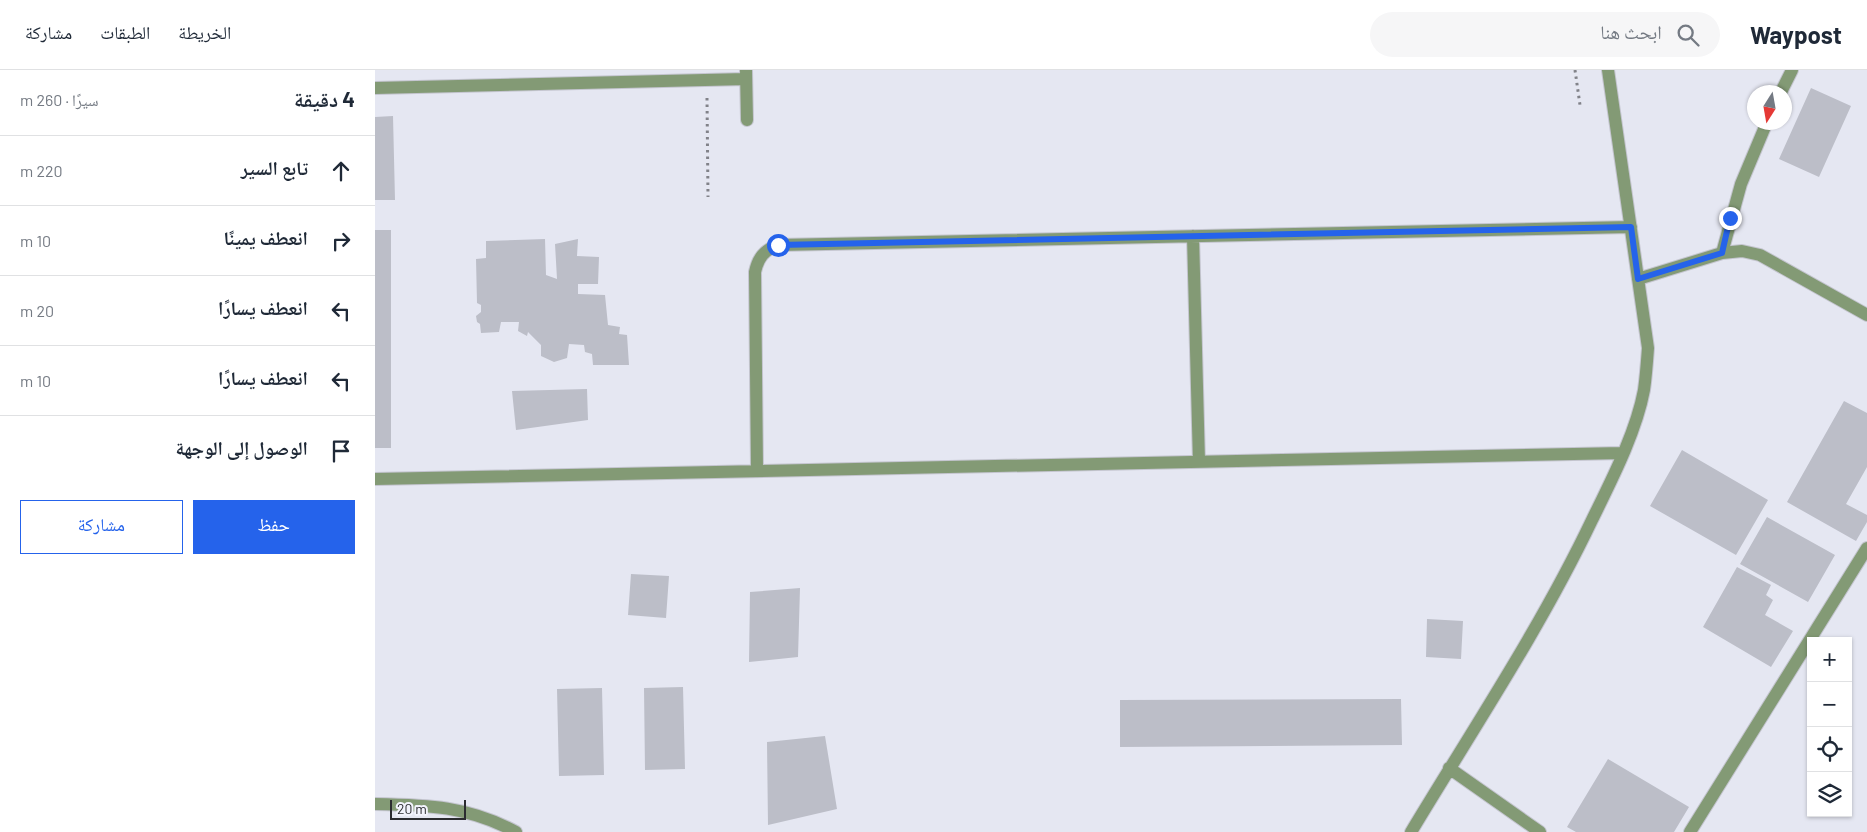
<!DOCTYPE html>
<html lang="ar">
<head>
<meta charset="utf-8">
<style>
	body { margin:0; font-family:Barlow,"Noto Naskh Arabic",sans-serif; background:#f6f6f7; color:#1f2937; direction:rtl }
	.controls { position:absolute; right:15px; bottom:15px; display:grid; overflow:hidden; border-radius:0px; box-shadow:0 1px 4px #0004 }
	.controls button { width:45px; height:45px; display:grid; place-items:center; padding:0; border:0; border-bottom:1px solid #e0e1e3; background:#fff; color:#1f2937; font:25px sans-serif }
	.compass { position:absolute; left:1372px; top:15px; width:45px; height:45px; border-radius:50%; background:#fff; box-shadow:0 1px 4px #0004; rotate:191deg }
	.scale { position:absolute; left:15px; bottom:12px; width:76px; box-sizing:border-box; padding-left:5px; border:2px solid #2b2c30; border-top:0; font-size:14px; line-height:18px; white-space:nowrap; color:#2b2c30; -webkit-text-stroke:4px #f3f4fd; paint-order:stroke }
	.stop { position:absolute; width:15px; height:15px; margin:-11px; border:4px solid #2563eb; border-radius:50%; background:#fff }
	.stop.end { background:#2563eb; border-color:#fff; box-shadow:0 1px 5px #0008 }
	.list { margin:0; padding:0; list-style:none }
	h2 { display:flex; justify-content:space-between; align-items:center; height:65px; margin:0; padding:0 20px; font-size:21px }
	h2 small { font-size:16px; font-weight:400; color:#747a83 }
	.list li { display:grid; grid-template-columns:32px 1fr auto; gap:15px; align-items:center; box-sizing:border-box; height:70px; padding:0 20px; border-top:1px solid #e0e1e3 }
	.list b { display:block; font-size:19px; white-space:nowrap }
	.list em { font-size:16px; font-style:normal; color:#747a83 }
	.actions { display:flex; gap:10px; padding:15px 20px }
	.actions a { flex:1; padding:11px 0; border:1px solid #2563eb; border-radius:0px; text-align:center; font-size:18px; color:#2563eb }
	.actions .main { background:#2563eb; color:#fff }
	.icon { flex:none; width:28px; height:28px; fill:none; stroke:currentColor; stroke-width:2; stroke-linecap:round; stroke-linejoin:round }
	.map { position:relative; flex:none; width:1492px; height:762px; overflow:hidden; direction:ltr }
	header { display:flex; align-items:center; gap:30px; box-sizing:border-box; height:70px; padding:0 25px; background:#fff; border-bottom:1px solid #e0e1e3 }
	header strong { font-size:24px }
	nav { display:flex; gap:28px; margin-inline-start:auto; font-size:18px }
	.search { width:350px; height:45px; background:#f6f6f7; display:flex; align-items:center; gap:12px; box-sizing:border-box; padding:0 18px; border-radius:28px; color:#747a83; font-size:19px }
	main { display:flex }
	aside { flex:1; background:#fff }
	.map>svg:first-child { display:block }
	.building { fill:#bcbec8 }
	.lines { fill:none; stroke-linecap:round; stroke-linejoin:round }
	.minor-casing { stroke:#c4c5cf; stroke-width:14 }
	.path { stroke:#818289; stroke-width:3; stroke-dasharray:2.5 4; stroke-linecap:butt }
	.minor { stroke:#839a75; stroke-width:12 }
	.route { stroke:#2563eb; stroke-width:6 }
</style>
</head>
<body>
<header>
<strong>Waypost</strong>
<div class="search"><svg class="icon" aria-label="search" viewBox="0 0 24 24"><circle cx="10" cy="10" r="6"/><path d="M15 15l6 6"/></svg>ابحث هنا</div>
<nav><a>الخريطة</a><a>الطبقات</a><a>مشاركة</a></nav>
</header>
<main>
<div class="map">
<svg width="1492" height="762" viewBox="0 0 1492 762">
	<rect width="100%" height="100%" fill="#e5e7f2"/>
	<!-- building -->
	<path class="building" d="M1436,18L1476,36L1444,107L1404,89Z
		M18,46L20,130H0V47Z
		M0,160H16V378H0Z
		M170,169L171,205L182,209L180,174L203,169L202,186L224,187L223,214H203V224L230,225L233,255L245,257L244,264L252,265L254,295H218L217,284L210,282L209,275L194,274L192,288L179,292L166,286V275L153,262L152,266L143,261L144,252H126L124,262L106,263L105,254L102,252L101,246L106,242V235L102,233L101,189L111,188V171Z
		M212,319L213,350L141,360L137,321Z
		M1469,331L1492,343V397L1471,434L1492,445V452L1481,471L1412,432Z
		M1307,380L1393,430L1361,485L1275,436Z
		M1392,447L1460,485L1433,532L1365,494Z
		M1362,497L1396,515L1391,525L1398,530L1390,545L1418,561L1396,597L1328,557Z
		M256,504L294,506L291,548L253,545Z
		M425,518L423,587L374,592L375,522Z
		M1052,549L1088,551L1086,589L1051,587Z
		M308,617L310,699L270,700L269,618Z
		M227,618L229,705L184,706L182,619Z
		M1026,629L1027,675L745,677V630Z
		M450,666L462,739L393,755L392,672Z
		M1233,689L1314,737L1299,762H1201L1192,757Z"/>
	<g class="lines">
		<!-- minor casing -->
		<g class="minor-casing">
			<path id="minor" d="M371,0L372,50
				M0,18L371,9
				M1406,22L1417,0
				M818,166L824,392
				M1347,183L1366,114L1392,52
				M1263,209L1347,183L1367,181L1385,185L1492,245
				M382,400L380,202C383,188 389,180 403,175L1256,157
				M0,409L1248,383
				M1074,698L1165,762
				M0,734C53,735 93,736 141,762
				M1036,762C1098,659 1165,559 1217,450C1236,411 1261,363 1269,320C1271,306 1272,292 1273,278L1233,0
				M1315,762L1492,478"/>
		</g>
		<!-- path -->
		<path class="path" d="M1200,0L1205,35
			M332,28L333,127"/>
		<!-- minor -->
		<use href="#minor" class="minor"/>
	</g>
	<g class="lines">
		<!-- route -->
		<path class="route" d="M403,175L1256,157L1263,209L1347,183L1355,148"/>
	</g>
</svg>
<div class="controls">
<button>+</button>
<button>−</button>
<button><svg class="icon" aria-label="locate" viewBox="0 0 24 24"><circle cx="12" cy="12" r="6"/><path d="M12 2v4M12 18v4M2 12h4M18 12h4"/></svg></button>
<button><svg class="icon" aria-label="layers" viewBox="0 0 24 24"><path d="M12 4l9 5-9 5-9-5zM3 14l9 5 9-5"/></svg></button>
</div>
<svg class="compass" viewBox="-18 -18 36 36"><path d="M0-13l5 13h-10z" fill="#e53935"/><path d="M0 13l5-13h-10z" fill="#747a83"/></svg>
<div class="scale">20 m</div>
<div class="stop" style="left:403px;top:175px"></div>
<div class="stop end" style="left:1355px;top:148px"></div>
</div>
<aside>
<h2>4 دقيقة<small>سيرًا · 260 m</small></h2>
<ul class="list">
<li><svg class="icon" aria-label="ahead" viewBox="0 0 24 24"><path d="M12 20V5M6 11l6-6 6 6"/></svg><div><b>تابع السير</b></div><em>220 m</em></li>
<li><svg class="icon" aria-label="right" viewBox="0 0 24 24"><path d="M7 20v-9h11M14 6l5 5-5 5"/></svg><div><b>انعطف يمينًا</b></div><em>10 m</em></li>
<li><svg class="icon" aria-label="left" viewBox="0 0 24 24"><path d="M17 20v-9H6M10 6l-5 5 5 5"/></svg><div><b>انعطف يسارًا</b></div><em>20 m</em></li>
<li><svg class="icon" aria-label="left" viewBox="0 0 24 24"><path d="M17 20v-9H6M10 6l-5 5 5 5"/></svg><div><b>انعطف يسارًا</b></div><em>10 m</em></li>
<li><svg class="icon" aria-label="arrive" viewBox="0 0 24 24"><path d="M6 21V4h12l-3 4 3 4H6"/></svg><div><b>الوصول إلى الوجهة</b></div></li>
</ul>
<div class="actions"><a class="main">حفظ</a><a>مشاركة</a></div>
</aside>
</main>
</body>
</html>
